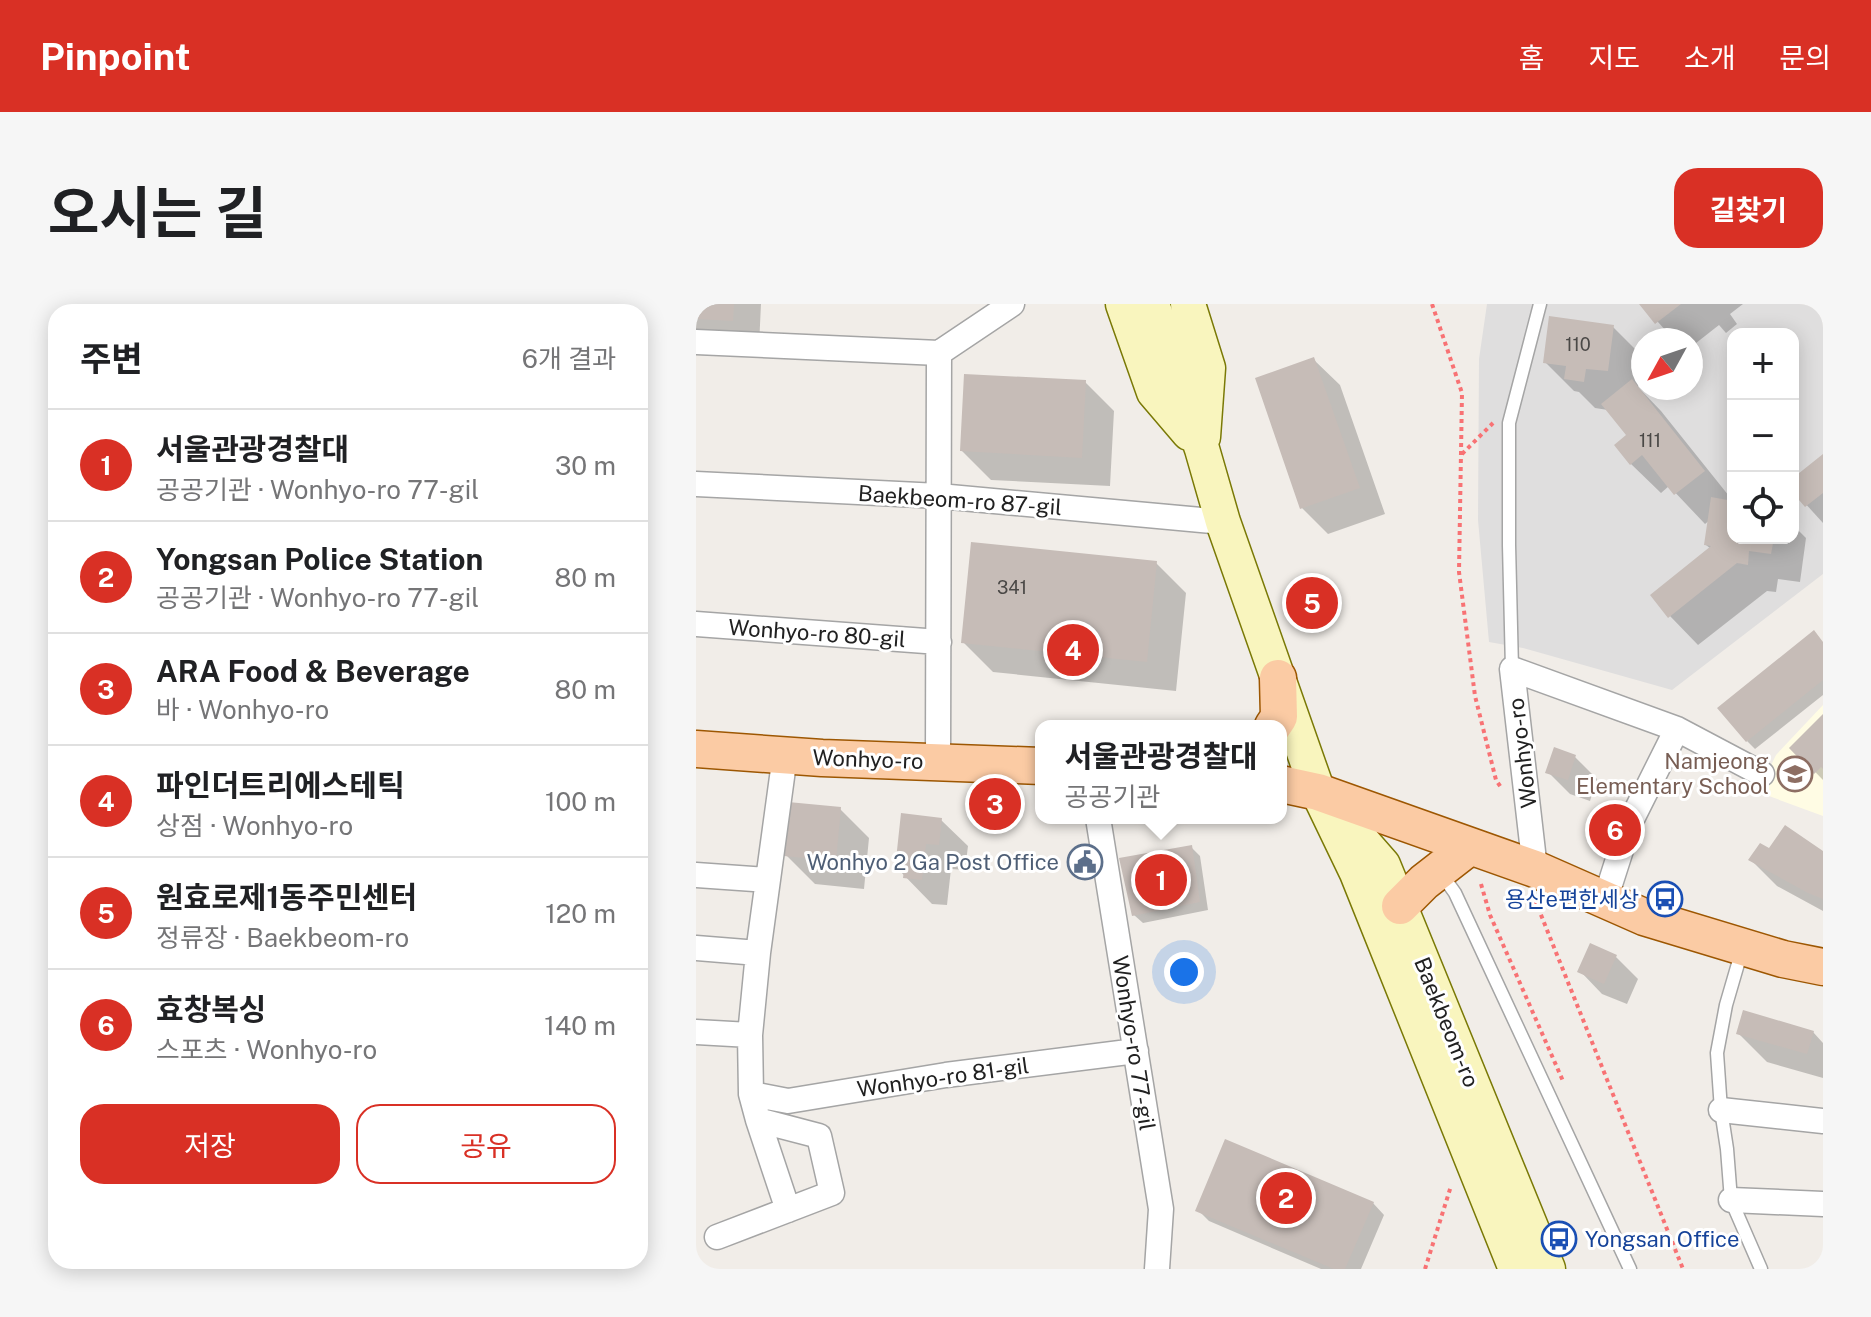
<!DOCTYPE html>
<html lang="ko">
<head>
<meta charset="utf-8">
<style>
	body { margin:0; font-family:"Public Sans","Noto Sans KR",sans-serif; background:#f6f6f6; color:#202124 }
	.controls { position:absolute; right:24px; top:24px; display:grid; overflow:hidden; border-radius:16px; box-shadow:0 4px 20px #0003 }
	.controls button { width:72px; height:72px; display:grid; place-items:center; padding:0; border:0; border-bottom:2px solid #e0e0e0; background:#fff; color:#202124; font:40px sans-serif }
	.compass { position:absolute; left:935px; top:24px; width:72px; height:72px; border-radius:50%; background:#fff; box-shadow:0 4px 20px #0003; rotate:230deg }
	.you { position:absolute; left:488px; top:668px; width:28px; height:28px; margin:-20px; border:6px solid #fff; border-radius:50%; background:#1a73e8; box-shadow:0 0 0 12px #1a73e833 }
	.badge { display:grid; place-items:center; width:52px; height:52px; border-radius:50%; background:#d93025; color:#fff; font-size:26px; font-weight:700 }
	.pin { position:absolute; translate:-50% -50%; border:4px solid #fff; box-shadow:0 2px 8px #0006 }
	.popup { position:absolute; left:339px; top:416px; width:252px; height:104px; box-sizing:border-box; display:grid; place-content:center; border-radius:16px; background:#fff; filter:drop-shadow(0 2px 6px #0005); font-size:26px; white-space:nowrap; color:#757577 }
	.popup b { font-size:30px; color:#202124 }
	.popup::after { content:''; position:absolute; left:50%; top:100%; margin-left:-16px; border:16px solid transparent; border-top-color:#fff }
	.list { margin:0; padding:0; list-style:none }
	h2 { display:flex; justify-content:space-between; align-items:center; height:104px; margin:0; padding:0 32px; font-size:34px }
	h2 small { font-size:26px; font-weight:400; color:#757577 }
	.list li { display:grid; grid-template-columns:52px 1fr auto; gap:24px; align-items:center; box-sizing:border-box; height:112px; padding:0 32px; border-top:2px solid #e0e0e0 }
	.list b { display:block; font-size:30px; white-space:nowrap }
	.list p { margin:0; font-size:26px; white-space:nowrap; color:#757577 }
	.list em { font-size:26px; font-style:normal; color:#757577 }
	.actions { display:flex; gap:16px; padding:24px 32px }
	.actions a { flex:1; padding:18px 0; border:2px solid #d93025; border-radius:24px; text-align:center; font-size:28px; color:#d93025 }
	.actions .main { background:#d93025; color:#fff }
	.icon { flex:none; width:44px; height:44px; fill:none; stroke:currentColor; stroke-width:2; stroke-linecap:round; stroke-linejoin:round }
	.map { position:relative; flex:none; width:1127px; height:965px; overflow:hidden; border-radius:24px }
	header { display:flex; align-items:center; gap:48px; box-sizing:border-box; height:112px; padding:0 40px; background:#d93025; color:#fff }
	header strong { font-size:38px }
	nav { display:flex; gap:44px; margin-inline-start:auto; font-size:28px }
	.intro { display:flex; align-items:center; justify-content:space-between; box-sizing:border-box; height:192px; padding:0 48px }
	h1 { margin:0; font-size:56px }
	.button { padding:20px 36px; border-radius:24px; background:#d93025; color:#fff; font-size:28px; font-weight:700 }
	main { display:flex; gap:48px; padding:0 48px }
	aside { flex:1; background:#fff; border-radius:24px; box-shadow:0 4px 20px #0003 }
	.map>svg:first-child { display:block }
	.residential { fill:#dfdede; fill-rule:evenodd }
	.education { fill:#fffce4 }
	.shadow { fill:#0003 }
	.building { fill:#c6bcb7 }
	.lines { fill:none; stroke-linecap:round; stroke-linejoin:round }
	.lane-casing { stroke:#a5a5a5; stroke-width:15 }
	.street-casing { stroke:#a5a5a5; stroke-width:27 }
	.secondary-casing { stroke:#7a7906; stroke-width:37 }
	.primary-casing { stroke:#9d5702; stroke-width:39 }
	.path { stroke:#f87274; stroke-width:4; stroke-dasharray:4 4; stroke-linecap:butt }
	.lane { stroke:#fff; stroke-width:12 }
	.street { stroke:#fff; stroke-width:24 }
	.secondary { stroke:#f9f5be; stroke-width:34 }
	.primary { stroke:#fbcba4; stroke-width:36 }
	.labels { text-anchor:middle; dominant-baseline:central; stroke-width:6; stroke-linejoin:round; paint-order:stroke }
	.number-label { font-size:18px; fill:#4a4846 }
	.street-label { font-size:22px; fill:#212121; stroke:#fff }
	.education-label { font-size:22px; fill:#785e54; stroke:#fff; text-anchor:end }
	.service-label { font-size:22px; fill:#4e5e75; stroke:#fff; text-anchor:end }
	.transit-label { font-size:22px; fill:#164399; stroke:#fff; text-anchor:end }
</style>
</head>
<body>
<header>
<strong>Pinpoint</strong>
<nav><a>홈</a><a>지도</a><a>소개</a><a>문의</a></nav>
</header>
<div class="intro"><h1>오시는 길</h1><a class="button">길찾기</a></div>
<main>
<aside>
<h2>주변<small>6개 결과</small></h2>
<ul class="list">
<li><span class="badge">1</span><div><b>서울관광경찰대</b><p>공공기관 · Wonhyo-ro 77-gil</p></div><em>30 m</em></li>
<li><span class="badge">2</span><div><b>Yongsan Police Station</b><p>공공기관 · Wonhyo-ro 77-gil</p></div><em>80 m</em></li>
<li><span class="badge">3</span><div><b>ARA Food &amp; Beverage</b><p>바 · Wonhyo-ro</p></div><em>80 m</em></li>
<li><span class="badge">4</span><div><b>파인더트리에스테틱</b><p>상점 · Wonhyo-ro</p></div><em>100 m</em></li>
<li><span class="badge">5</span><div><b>원효로제1동주민센터</b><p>정류장 · Baekbeom-ro</p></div><em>120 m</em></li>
<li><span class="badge">6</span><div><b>효창복싱</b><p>스포츠 · Wonhyo-ro</p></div><em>140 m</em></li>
</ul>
<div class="actions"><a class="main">저장</a><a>공유</a></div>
</aside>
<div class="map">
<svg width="1127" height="965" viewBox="0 0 1127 965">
	<rect width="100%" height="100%" fill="#f1ede8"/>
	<!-- residential -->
	<path class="residential" d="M791,0H1127V270L976,386L827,344L793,338L782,216L783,55ZM1037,30H1097V234H1037ZM947,36H995V84H947Z"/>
	<!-- education -->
	<path class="education" d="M1127,401V512L1062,488L1080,451Z"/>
	<!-- shadow -->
	<path class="shadow" d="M0,0H65L63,42L0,38Z
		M946,0H1047L1034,10L1041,20L1030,29L1023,21L995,43V36H978Z
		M917,23L946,52L942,83L965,107L1037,197V234H1097V221L1110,234L1104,278L1082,275L1080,288L1071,287L1002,341L974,312L1015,245L1010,241L1014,216L1009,220L973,182L965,189L935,160L933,132L912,106L899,104L883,88L878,87L849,58Z
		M617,55L644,81L689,210L632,230L606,204Z
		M389,78L418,107L414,182L295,176L266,147Z
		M1127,152V219L1097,186V176Z
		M460,259L490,289L480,387L297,368L267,338Z
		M1127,339V391L1059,445L1051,437Z
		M1127,413V476L1096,444Z
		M879,453L901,475L894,497L874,490L852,468Z
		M144,505L173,534L168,585L119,580L90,551Z
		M245,516L272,542L269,566L255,565L251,601L236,600L201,564Z
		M495,543L504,552L512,606L447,619L438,611Z
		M1073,547L1127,550V607L1081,582L1055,556Z
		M920,653L942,675L931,700L906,690L884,667Z
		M1117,728L1127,739V774L1071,758L1042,729Z
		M677,899L688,911L665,965H625L513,917L502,906Z"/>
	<!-- building -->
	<path class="building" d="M0,0H38L37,17L0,15Z
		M943,0H985L959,20Z
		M853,12L918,21L912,67L890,65L888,78L868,75L870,62L847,59Z
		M618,53L664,184L604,205L559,74Z
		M268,70L390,76L386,154L264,147Z
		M936,75L1009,167L978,191L946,151L934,161L918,141L930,131L905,100Z
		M1127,150V189L1109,203L1097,189V174Z
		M1015,193L1037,197V234H1078L1075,250L1053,247L1052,261L1041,259L972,314L954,291L1015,242L1008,241Z
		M275,238L461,257L451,358L265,339Z
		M1118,326L1127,338V376L1050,438L1021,404Z
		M1127,410V465L1125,463L1118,470L1093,444Z
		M858,443L880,451L872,476L849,469Z
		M92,498L145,503L140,557L88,552Z
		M205,509L246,514L243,541L230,540L226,576L207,574L208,566L199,565Z
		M1089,521L1127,547V595L1112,589L1052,556L1064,539L1073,544Z
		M496,541L504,598L436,612L423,554Z
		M894,639L921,651L908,680L881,668Z
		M1047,706L1118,727L1111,750L1040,730Z
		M529,835L678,898L649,965H638L499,907Z"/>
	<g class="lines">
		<!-- lane casing -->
		<g class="lane-casing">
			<path id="lane" d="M816,365L813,241V119L844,0
				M744,568L759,589L934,965
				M1046,646L1030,701L1021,749L1025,806L1031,845L1035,896L1065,965"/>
		</g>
		<!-- street casing -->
		<g class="street-casing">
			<path id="street" d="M0,38L243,49L316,0
				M0,180L243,192L527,218
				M0,320L243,338
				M89,451L62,649L54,731L55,790L92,797L250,771L440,747
				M242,458L243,49
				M402,514L465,905L461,965
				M839,565L816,365L981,425L1066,470
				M0,571L72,576
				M909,596L933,521L981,425
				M0,644L62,649
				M0,728L54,731
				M1025,806L1127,817
				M62,816L92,906
				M1035,896L1127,900
				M21,933L136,889L123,832L62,816L55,790"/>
		</g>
		<!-- secondary casing -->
		<g class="secondary-casing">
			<path id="secondary" d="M427,0L458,88L493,129
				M456,0L506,145L527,218L622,488L661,569L820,965
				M492,0L512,64L507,133
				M652,521L687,561L852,965"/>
		</g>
		<!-- primary casing -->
		<g class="primary-casing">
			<path id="primary" d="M577,422L583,413L582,374
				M0,445L126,454L345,462
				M585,480L622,488L839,565L948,613L1087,655L1127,663
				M704,602L728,578L773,543"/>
		</g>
		<!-- path -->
		<path class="path" d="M736,0L766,89L763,268L779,392L800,476L806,485
			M766,150L797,119
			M785,580L794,611L867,777
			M839,596L987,965
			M729,965L755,882"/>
		<!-- lane -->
		<use href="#lane" class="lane"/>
		<!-- street -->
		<use href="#street" class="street"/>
		<!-- secondary -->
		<use href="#secondary" class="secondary"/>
		<!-- primary -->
		<use href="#primary" class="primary"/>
	</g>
	<!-- icons -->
	<defs>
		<g id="school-ring" transform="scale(1.8)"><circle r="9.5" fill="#fff" stroke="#8d6e63" stroke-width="1.5"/><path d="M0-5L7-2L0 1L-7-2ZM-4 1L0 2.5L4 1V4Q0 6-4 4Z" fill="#8d6e63"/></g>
		<g id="civic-ring" transform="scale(1.8)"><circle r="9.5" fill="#fff" stroke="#5c6f8a" stroke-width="1.5"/><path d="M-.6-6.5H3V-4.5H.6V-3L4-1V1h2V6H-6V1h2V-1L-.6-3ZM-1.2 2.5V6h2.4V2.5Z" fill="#5c6f8a"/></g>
		<g id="bus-ring" transform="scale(1.8)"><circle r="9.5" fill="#fff" stroke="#1a4fb4" stroke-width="1.5"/><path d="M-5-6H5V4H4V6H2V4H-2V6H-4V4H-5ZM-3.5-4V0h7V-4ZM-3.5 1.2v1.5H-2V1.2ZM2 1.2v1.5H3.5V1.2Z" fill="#1a4fb4"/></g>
	</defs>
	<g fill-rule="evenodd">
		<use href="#school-ring" x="1099" y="470"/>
		<use href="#civic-ring" x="389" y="558"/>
		<use href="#bus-ring" x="969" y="595"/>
		<use href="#bus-ring" x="863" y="935"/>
	</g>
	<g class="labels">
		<!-- number labels -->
		<g class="number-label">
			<text x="882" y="40">110</text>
			<text x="954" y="136">111</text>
			<text x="316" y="283">341</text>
		</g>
		<!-- street labels -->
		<g class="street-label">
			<text transform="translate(264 196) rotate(4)">Baekbeom-ro 87-gil</text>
			<text transform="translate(121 329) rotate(4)">Wonhyo-ro 80-gil</text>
			<text transform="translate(826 449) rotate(-97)">Wonhyo-ro</text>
			<text transform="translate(172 455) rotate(2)">Wonhyo-ro</text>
			<text transform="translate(751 718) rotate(68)">Baekbeom-ro</text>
			<text transform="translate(438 739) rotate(81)">Wonhyo-ro 77-gil</text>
			<text transform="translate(247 773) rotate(-8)">Wonhyo-ro 81-gil</text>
		</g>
		<!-- education labels -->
		<g class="education-label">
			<text x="1073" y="457">Namjeong<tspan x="1073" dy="25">Elementary School</tspan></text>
		</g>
		<!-- service labels -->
		<g class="service-label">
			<text x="363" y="558">Wonhyo 2 Ga Post Office</text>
		</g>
		<!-- transit labels -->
		<g class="transit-label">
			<text x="943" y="595">용산e편한세상</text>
			<text x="889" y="935" text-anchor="start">Yongsan Office</text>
		</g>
	</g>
</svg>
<div class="controls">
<button>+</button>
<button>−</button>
<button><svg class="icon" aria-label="locate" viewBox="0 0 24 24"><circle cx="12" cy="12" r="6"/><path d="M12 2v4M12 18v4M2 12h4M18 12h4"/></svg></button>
</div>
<svg class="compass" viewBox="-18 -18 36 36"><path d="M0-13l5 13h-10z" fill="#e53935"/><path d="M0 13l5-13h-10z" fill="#757577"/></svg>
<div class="you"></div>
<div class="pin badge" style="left:465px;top:576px">1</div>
<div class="popup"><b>서울관광경찰대</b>공공기관</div>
<div class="pin badge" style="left:590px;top:894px">2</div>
<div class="pin badge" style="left:299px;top:500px">3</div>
<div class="pin badge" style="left:377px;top:346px">4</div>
<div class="pin badge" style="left:616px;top:299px">5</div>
<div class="pin badge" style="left:919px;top:526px">6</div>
</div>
</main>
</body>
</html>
